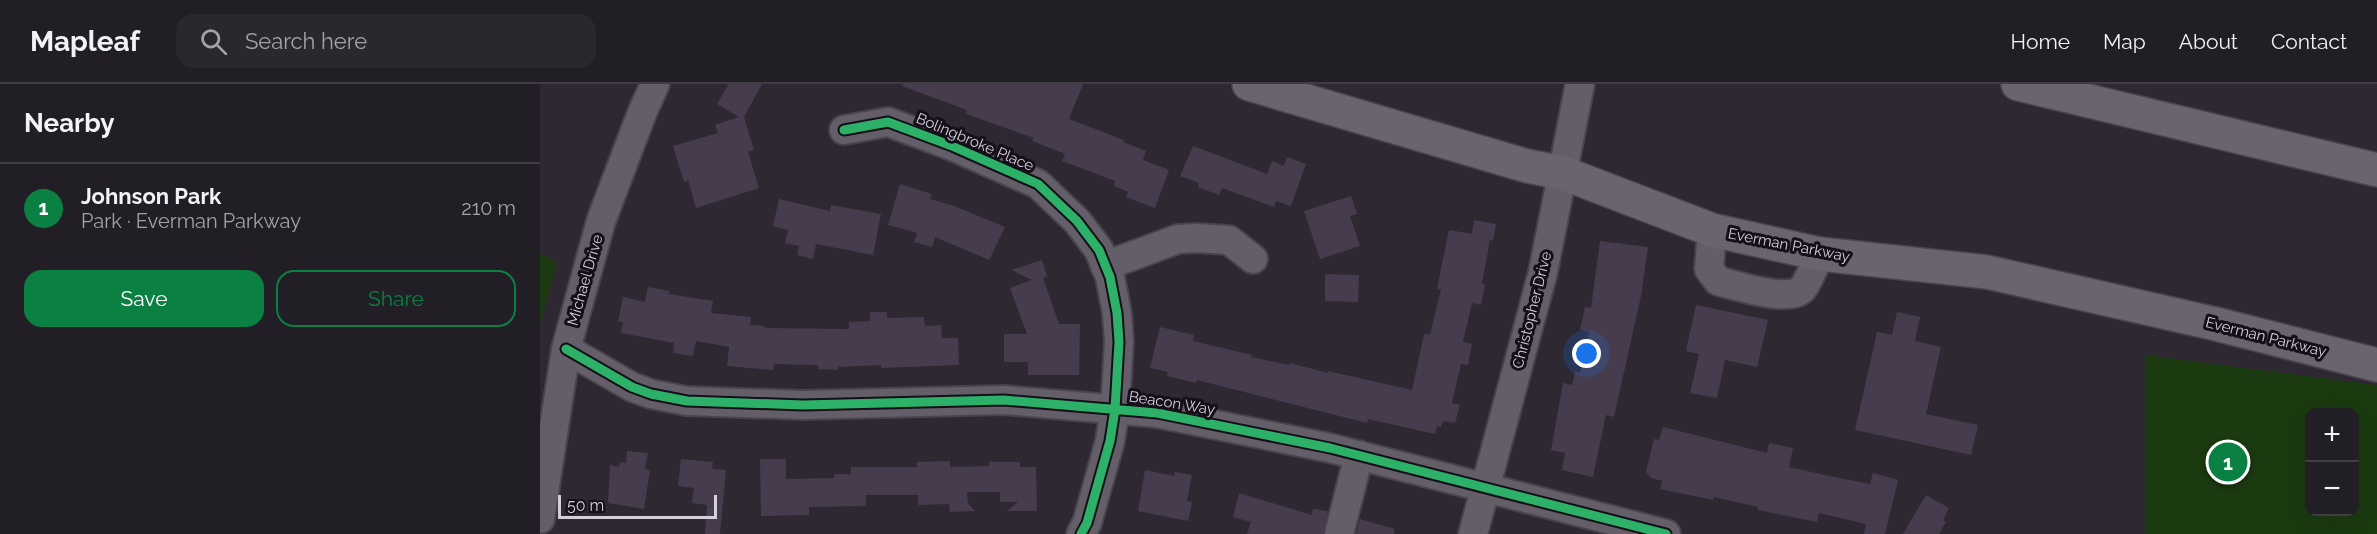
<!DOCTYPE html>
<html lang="en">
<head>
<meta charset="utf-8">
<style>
	body { margin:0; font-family:Raleway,sans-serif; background:#2a272e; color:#f1f3f6 }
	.controls { position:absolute; right:18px; bottom:18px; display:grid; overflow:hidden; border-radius:12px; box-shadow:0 6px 24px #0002 }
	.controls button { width:54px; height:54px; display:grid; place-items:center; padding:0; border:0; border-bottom:2px solid #3f3c43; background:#221e26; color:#f1f3f6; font:30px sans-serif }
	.scale { position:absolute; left:18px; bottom:15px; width:159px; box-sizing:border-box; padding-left:6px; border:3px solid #d5cedb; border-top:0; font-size:16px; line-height:21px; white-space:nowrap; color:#d5cedb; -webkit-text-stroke:4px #140f18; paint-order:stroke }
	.you { position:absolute; left:1047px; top:270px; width:21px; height:21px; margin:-15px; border:4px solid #fff; border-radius:50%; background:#1a73e8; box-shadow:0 0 0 9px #1a73e833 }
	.badge { display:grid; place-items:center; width:39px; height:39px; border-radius:50%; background:#0b8043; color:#fff; font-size:20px; font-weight:700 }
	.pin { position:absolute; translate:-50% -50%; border:3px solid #fff; box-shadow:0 2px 6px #0006 }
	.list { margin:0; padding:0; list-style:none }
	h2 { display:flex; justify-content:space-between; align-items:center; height:78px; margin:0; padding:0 24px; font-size:26px }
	h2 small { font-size:20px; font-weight:400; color:#a2a2a7 }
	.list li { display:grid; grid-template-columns:39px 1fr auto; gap:18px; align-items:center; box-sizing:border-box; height:90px; padding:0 24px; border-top:2px solid #3f3c43 }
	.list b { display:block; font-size:22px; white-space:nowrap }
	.list p { margin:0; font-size:20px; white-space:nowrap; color:#a2a2a7 }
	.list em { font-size:20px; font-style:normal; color:#a2a2a7 }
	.actions { display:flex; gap:12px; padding:18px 24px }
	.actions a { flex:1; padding:14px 0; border:2px solid #0b8043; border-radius:18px; text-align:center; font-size:21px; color:#0b8043 }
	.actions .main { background:#0b8043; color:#fff }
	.icon { flex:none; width:33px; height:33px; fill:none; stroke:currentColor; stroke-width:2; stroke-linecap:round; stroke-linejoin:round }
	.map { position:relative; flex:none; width:1837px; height:450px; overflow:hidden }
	header { display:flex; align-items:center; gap:36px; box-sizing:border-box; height:84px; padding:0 30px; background:#221e26; border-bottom:2px solid #3f3c43 }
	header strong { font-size:28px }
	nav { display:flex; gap:33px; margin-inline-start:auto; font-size:21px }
	.search { width:420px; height:54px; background:#2a272e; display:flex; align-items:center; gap:15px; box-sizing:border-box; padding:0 21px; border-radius:18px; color:#a2a2a7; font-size:22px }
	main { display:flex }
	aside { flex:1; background:#221e26 }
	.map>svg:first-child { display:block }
	.green { fill:#1b3a10; fill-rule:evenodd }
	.building { fill:#463c4e }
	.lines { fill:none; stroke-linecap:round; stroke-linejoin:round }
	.minor-casing { stroke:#48434c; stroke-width:32 }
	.major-casing { stroke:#48434c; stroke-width:36 }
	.minor { stroke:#635e68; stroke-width:28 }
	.major { stroke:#6a6470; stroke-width:33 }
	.cycleway-casing { stroke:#140f18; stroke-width:13 }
	.cycleway { stroke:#2db169; stroke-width:9 }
	.labels { text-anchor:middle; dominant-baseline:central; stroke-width:6; stroke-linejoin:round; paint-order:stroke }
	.street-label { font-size:15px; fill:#d5cedb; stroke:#140f18 }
</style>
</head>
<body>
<header>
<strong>Mapleaf</strong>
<div class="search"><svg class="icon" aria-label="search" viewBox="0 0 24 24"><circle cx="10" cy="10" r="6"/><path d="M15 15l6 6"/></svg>Search here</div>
<nav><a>Home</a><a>Map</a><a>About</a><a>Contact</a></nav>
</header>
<main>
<aside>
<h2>Nearby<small></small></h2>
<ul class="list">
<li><span class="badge">1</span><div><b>Johnson Park</b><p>Park · Everman Parkway</p></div><em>210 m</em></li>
</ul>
<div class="actions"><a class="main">Save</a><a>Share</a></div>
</aside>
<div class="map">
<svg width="1837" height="450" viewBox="0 0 1837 450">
	<rect width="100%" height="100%" fill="#2d2832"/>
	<!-- green -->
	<path class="green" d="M0,169L17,179L0,239Z
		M1606,271L1837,301V450H1605ZM1814,328V428H1770V328Z"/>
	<!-- building -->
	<path class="building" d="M189,0H222L204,33L214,66L208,68L219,104L156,124L148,96L144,98L133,62L178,49L175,41L199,33L177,20Z
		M363,0H543L529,35L584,56L583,58L606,67L603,76L629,86L615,124L586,113L588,108L574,102L575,97L522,77L525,70L492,57L494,54L426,30L427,26L362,2Z
		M653,62L727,90L732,77L744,82L747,73L766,80L751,122L736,117L734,123L682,104L679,111L658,103L659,99L640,92Z
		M360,100L392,110L390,115L414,122L465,143L449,176L395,153L392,163L374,158L377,149L348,141Z
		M811,112L817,130L810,132L820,162L780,175L764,127Z
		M239,115L290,127L291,121L341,130L333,171L276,160L273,175L257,171L259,162L245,159L248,146L233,142Z
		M934,136L956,140L953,157L950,156L942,200L945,201L941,221L932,219L923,258L932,260L928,281L921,280L912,319L920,321L915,339L903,337L901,343L897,342L895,350L828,335L827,339L657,296L656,299L627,292L628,288L610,284L620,243L654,251L653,257L712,271L711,273L749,281L750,279L788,289V287L872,306L884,250L890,251L901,205H897L909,146L932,150Z
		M1060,157L1108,163L1101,212L1074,333L1066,331L1053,393L1022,386L1025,369L1011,366L1023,299L1032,301L1035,288L1040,289L1049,248L1040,246L1045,223L1051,224Z
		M502,176L507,192L503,194L519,240H540L539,291H488V278H464V250H487L470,204L492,196L471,186Z
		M785,190L819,191L818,218L785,217Z
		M108,203L129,207V210L173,217L171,229L211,233L210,241L225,242L224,244L309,245V238L330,237V228H347V234L384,233L385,242L401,241L402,254H418L419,281L341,284V281L298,283V286L278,285V281L234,280L233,286L187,282L189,263L156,257L153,272L133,269L134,259L81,249L83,238L78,237L83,213L105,218Z
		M1156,221L1228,236L1217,283L1185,276L1177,314L1150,309L1159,270L1146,267Z
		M1357,228L1380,233L1375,257L1401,263L1386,330L1438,341L1431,371L1315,346L1337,248L1352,251Z
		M1123,343L1227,369L1229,359L1253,364L1249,383L1294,393L1330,400L1333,389L1358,396L1345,450H1324L1326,440L1279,429L1277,438L1218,426V423L1174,413L1173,416L1120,405L1122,397L1111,394L1106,388L1114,355L1119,356Z
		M87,367L108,369L105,385L110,386L104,425L68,419L70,381L79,383L80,378L86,379Z
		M141,375L173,378L172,385L186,386L180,450H165L167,421L152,419L154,404L138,402Z
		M220,375H246V395L294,394V390H311V383H377V378L410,377V383L449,382V378H480V383H496L497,427H467L478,418H460V408H427L428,419L435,427L410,428L409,420L378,421V411H326V422L269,423V431L221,432Z
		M605,386L634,392L635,388L652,391L647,417L652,418L648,437L598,427Z
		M699,409L772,431L773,425L788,427L783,450H707L711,438L693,433Z
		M1386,411L1409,424L1403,436L1406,438L1399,450H1363Z
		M820,435L855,445L854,450H816Z"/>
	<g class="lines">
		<!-- minor casing -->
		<g class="minor-casing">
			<path id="minor" d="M304,46L348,38L412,62L498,100L537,137L559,166L570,193L577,229L579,258L575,325L570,357L547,439L541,450
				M1172,146L1169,185L1178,197C1195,201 1252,220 1263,204C1270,194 1275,180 1280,170
				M565,182L638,155L656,154L689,156L713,175
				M26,265L92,303L111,310L147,317L263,321L464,316L617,329L790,364L1126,450
				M0,435L26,265L61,137L102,29L115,0
				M799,450L819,371
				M933,450L1003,188L1040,0"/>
		</g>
		<!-- major casing -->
		<g class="major-casing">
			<path id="major" d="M709,0L987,82L1023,89L1172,146L1280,170L1447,188L1676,240L1837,281
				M1478,0L1837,86"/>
		</g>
		<!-- minor -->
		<use href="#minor" class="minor"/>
		<!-- major -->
		<use href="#major" class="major"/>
		<!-- cycleway casing -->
		<g class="cycleway-casing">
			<path id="cycleway" d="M304,46L348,38L412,62L498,100L537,137L559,166L570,193L577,229L579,258L575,325L570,357L547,439L541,450
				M26,265L92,303L111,310L147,317L263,321L464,316L617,329L790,364L1126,450"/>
		</g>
		<!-- cycleway -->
		<use href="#cycleway" class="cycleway"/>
	</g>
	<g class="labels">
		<!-- street labels -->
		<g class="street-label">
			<text transform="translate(435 58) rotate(23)">Bolingbroke Place</text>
			<text transform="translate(1249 161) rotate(11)">Everman Parkway</text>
			<text transform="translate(45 196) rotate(-74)">Michael Drive</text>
			<text transform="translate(992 226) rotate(-76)">Christopher Drive</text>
			<text transform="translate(1726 253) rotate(14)">Everman Parkway</text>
			<text transform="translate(632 319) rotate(9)">Beacon Way</text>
		</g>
	</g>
</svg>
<div class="controls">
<button>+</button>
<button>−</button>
</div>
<div class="scale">50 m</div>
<div class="you"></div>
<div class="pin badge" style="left:1688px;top:378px">1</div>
</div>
</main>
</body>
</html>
